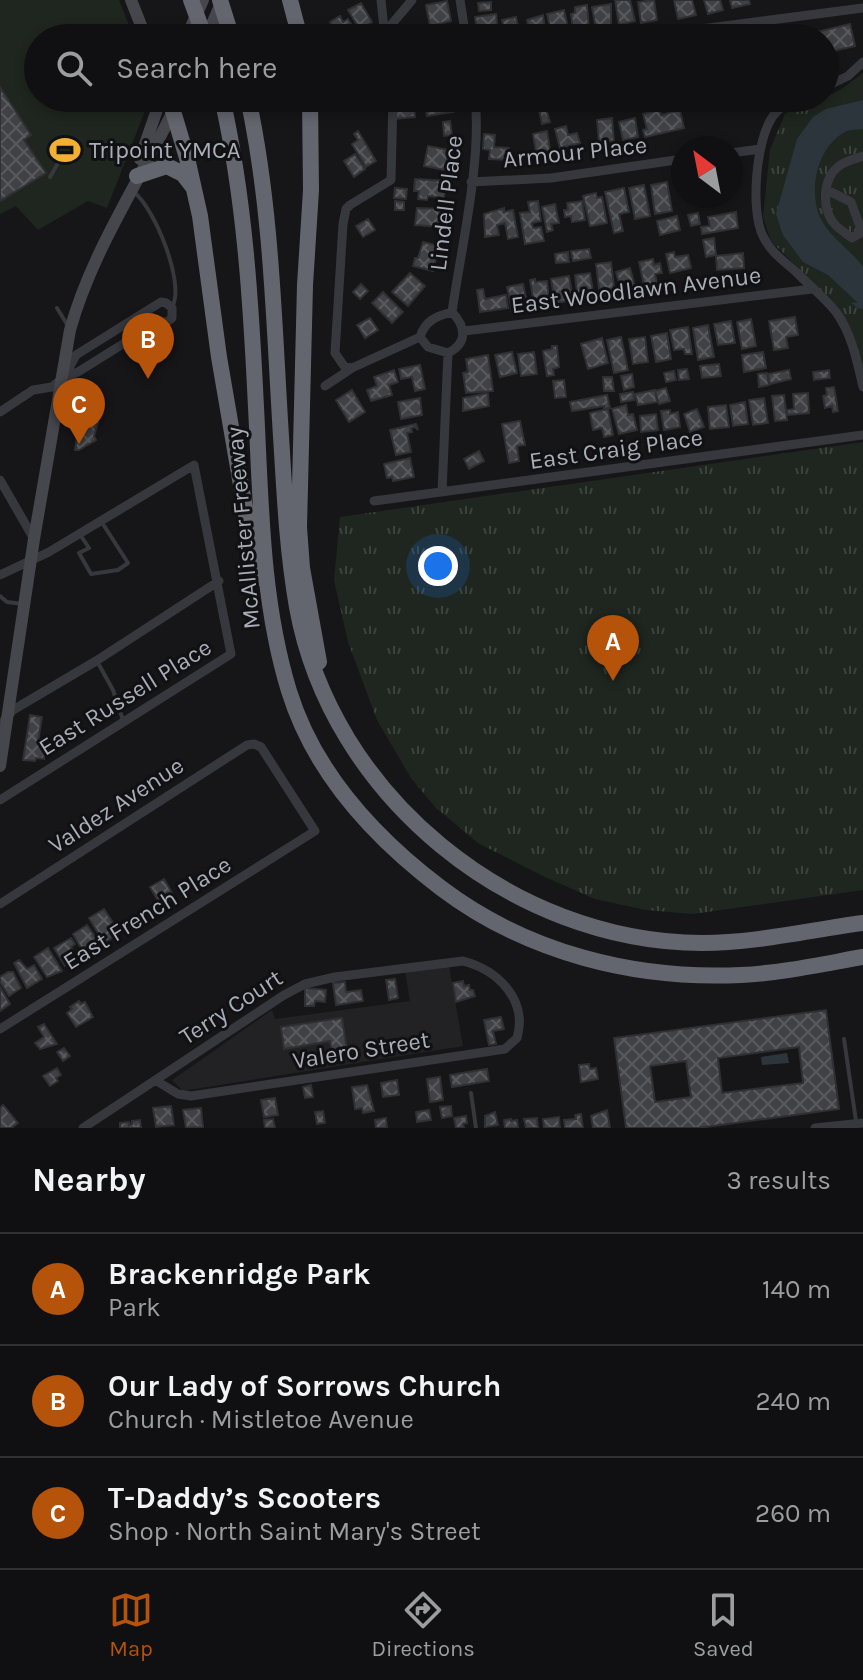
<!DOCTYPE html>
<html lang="en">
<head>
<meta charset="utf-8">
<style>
	body { margin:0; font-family:Karla,sans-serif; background:#19191b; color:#f1f3f6 }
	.compass { position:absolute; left:671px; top:136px; width:72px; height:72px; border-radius:50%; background:#101012; box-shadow:0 4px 12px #0003; rotate:328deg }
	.you { position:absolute; left:438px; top:566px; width:28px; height:28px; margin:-20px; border:6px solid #fff; border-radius:50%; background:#1a73e8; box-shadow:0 0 0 12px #1a73e833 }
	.badge { display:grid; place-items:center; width:52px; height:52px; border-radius:50%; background:#b45309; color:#fff; font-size:26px; font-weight:700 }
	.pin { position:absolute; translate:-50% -66px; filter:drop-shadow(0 2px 4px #0008) }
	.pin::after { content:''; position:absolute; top:42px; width:28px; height:24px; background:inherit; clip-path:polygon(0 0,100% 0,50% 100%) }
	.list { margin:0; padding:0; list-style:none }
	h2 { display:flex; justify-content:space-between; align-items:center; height:104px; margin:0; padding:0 32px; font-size:34px }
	h2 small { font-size:26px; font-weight:400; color:#9c9d9f }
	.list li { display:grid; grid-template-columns:52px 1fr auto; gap:24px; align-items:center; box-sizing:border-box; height:112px; padding:0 32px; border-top:2px solid #303032 }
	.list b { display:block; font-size:30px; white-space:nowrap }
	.list p { margin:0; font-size:26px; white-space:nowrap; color:#9c9d9f }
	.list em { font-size:26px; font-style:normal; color:#9c9d9f }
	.icon { flex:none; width:44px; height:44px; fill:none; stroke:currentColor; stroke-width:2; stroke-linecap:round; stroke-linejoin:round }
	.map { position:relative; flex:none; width:863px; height:1128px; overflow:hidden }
	.search { position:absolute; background:#101012; box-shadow:0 4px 12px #0003; left:24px; right:24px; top:24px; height:88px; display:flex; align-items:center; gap:20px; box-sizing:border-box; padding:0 28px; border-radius:44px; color:#9c9d9f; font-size:30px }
	.sheet { height:440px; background:#101012 }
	nav { display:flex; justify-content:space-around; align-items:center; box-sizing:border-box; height:112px; border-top:2px solid #303032; background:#101012; font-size:22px; color:#9c9d9f }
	nav a { display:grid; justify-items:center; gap:4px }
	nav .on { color:#b45309 }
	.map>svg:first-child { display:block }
	.built { fill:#222225 }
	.grass { fill:#1e261f }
	.park { fill:url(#park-tufts) }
	.water { fill:#2c353c }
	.building { fill:url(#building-cross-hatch); stroke:#303034; stroke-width:2; fill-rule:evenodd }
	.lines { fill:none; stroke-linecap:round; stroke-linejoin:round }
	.lane { stroke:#37383d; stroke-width:4 }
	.street { stroke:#37383d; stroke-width:9 }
	.secondary { stroke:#45474d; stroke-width:12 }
	.highway { stroke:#63666e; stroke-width:16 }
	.highway-bridge { stroke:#63666e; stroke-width:16 }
	.labels { text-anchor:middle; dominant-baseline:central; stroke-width:6; stroke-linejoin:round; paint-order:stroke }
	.poi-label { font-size:24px; fill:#a8adb8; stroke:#111113; text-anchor:start }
	.street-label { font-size:24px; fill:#a8adb8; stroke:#111113 }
</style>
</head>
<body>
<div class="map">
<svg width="863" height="1128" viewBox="0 0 863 1128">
	<defs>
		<pattern id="park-tufts" width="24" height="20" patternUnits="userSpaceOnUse" patternTransform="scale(2)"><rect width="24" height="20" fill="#1e261f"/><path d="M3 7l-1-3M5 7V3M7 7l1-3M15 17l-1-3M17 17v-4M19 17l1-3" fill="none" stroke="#3c433d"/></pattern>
		<pattern id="building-cross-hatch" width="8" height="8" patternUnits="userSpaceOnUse" patternTransform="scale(2)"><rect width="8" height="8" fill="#404145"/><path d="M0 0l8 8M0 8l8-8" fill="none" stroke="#595a5e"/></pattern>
	</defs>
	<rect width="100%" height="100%" fill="#161618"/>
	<!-- built -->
	<path class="built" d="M449,966L463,1046L183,1091L172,1080L272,1010L275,1019L410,1001L405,972Z"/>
	<!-- grass -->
	<path class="grass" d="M0,0H119L134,38H38V98H150L107,208L88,201L38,230L16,206L0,214Z"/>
	<!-- park -->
	<path class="park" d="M863,73V369L851,330L818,288L771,241L763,217L770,150L785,114L795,108L825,98L843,88Z
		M863,442V890L693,914L646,910L595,899L545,877L478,843L435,807L411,778L377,720L348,642L334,580L340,517Z"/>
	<!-- water -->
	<path class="water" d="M863,100V129C858,130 849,129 845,132C816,147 807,195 822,221C832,239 851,250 863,267V309L857,308L851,302L858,303L828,275L803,262L783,235L776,214L797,139L813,117L826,109Z
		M787,1053L789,1063L762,1065L761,1057Z"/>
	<!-- building -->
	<path class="building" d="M615,0H630L635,21L619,25Z
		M654,0L657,20L641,23L638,2Z
		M674,0H692L696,15L678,19Z
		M704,0H720L723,10L708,14Z
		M730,0H749L750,4L732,8Z
		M447,1L451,21L430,26L426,5Z
		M491,2V10L479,11L478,3Z
		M361,3L372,22L360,30L348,10Z
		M611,4V27L596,30L592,7Z
		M587,5L589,28L573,30L571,14L575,13V7Z
		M564,10L569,32L552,36L547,14Z
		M496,14L499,38H478L475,17Z
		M543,15L546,34L530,37L527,20Z
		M340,16L343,22L348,19L356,32L346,38H339L330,22Z
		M516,17L521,38H506L502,20Z
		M850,24L855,46L825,53V38H810L809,34Z
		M447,32L448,38H414V37Z
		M0,87L31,135L24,140L46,173L0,201Z
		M716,98H739V110H715Z
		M450,100L453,112L427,116L425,104Z
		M414,105L415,117L395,119L394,106Z
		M546,108L550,122L542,124L539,110Z
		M660,110L661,115L680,110L684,128L645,137L643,130L647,129L643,114Z
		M612,118L614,141L599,142L597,120Z
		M635,118L638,137L623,140L619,122Z
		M450,121L452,135L444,136L443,122Z
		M566,126L568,135L577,133L580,143L560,148L555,129Z
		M358,131L376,161L366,167L352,144L358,140L354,134Z
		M547,131L551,156L537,158L533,134Z
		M484,134L495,135L494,147L509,148L508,160L489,159L490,150L483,149Z
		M428,146L449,150L445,170L424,166Z
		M355,154L365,169L354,177L344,161Z
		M415,179L446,181L444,198L428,196L427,200L418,199L419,191H414Z
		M667,182L672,211L655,214L651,185Z
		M644,185L650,216L635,219L629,188Z
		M395,188L407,189L406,199L394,198Z
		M624,188L629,212L619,214L623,231L614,233L605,192Z
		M596,193L597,198L602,197L607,223L590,226L583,196Z
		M395,201L404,202V210H395Z
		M538,201L541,221L532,223L533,228L541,227L544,241L525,244L520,213L530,212L528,202Z
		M582,201L585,220L572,222L571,216L565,217L564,210H568L567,203Z
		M555,204L559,223L551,224L553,230L547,232L542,207Z
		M417,208L444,209L443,227L415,225Z
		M504,208V212L513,210L518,237L508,239L505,223L497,225L499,235L485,237L484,214Z
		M736,212L738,228L702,234L701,227L710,226L708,217Z
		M698,213L700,224L691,226L688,215Z
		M677,216L680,230L660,235L657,221Z
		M368,219L375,230L363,237L356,226Z
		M714,238L716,255L706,257L703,240Z
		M423,242L439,246L433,271L413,266L415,258H418Z
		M589,249L591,258L573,261L571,251Z
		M568,252L569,262L556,263L555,254Z
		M674,252L675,257L688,255L691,268L670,273L666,254Z
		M743,253L744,268L717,270L716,256Z
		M653,259L654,265L660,263L662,273L655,274L658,287L645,290L639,262Z
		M611,262L615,295L600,297L596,264Z
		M630,268L636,290L622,294L616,272Z
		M410,273L425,286L408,306L392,292Z
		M590,273L594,298L578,301L575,275Z
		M569,276L573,300L555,303L551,279Z
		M535,279V282L547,281L549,299L545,301L534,303L530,280Z
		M361,284L368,291L360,299L353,292Z
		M523,284L528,307L512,311L507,287Z
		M483,289L485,299L506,295L508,308L480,312L477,290Z
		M383,292L403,312L392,323L372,303Z
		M795,317L798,335L786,337L788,348L774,350L769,321Z
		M370,318L378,330L365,338L357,325Z
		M751,319L756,346L742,349L737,322Z
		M731,321L735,343L718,345L714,324Z
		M708,325L714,357L698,360L693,328Z
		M688,327L692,354H685L684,349L674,350L670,330Z
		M667,333L671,359L656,362L651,336Z
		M621,337L628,370L614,373L607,340Z
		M645,337L648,362L633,364L629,339Z
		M602,338L608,363L588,369L581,344Z
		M552,346H557L559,367L553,369L554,375L547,376L543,351L552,349Z
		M512,352L517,373L500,377L495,355Z
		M534,352L537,374L521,376L518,354Z
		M763,352L766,368L744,372L742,355Z
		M488,355L493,391L466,393L463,373L468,372L466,359Z
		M719,364L721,376L702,378L700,366Z
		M420,365L425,389L415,391L412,377L401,379L399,369Z
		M687,369L689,379L679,380L678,370Z
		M394,370L398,382L389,385L392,395L371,401L367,390L377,386L374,377Z
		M789,370L791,379L770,384L768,374Z
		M829,370L830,378L814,380L813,372Z
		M674,371L676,380L666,382L664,373Z
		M767,373L769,385L759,387L758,374Z
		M632,374L634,387L624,390L621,376Z
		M603,377H612L614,391H604Z
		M564,380L566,397L555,398L553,381Z
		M834,387L838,411L833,412L832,406L825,408L823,396L827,395L826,388Z
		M666,388L670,401L659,404L655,391Z
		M352,390L365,412L349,422L336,400Z
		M655,390L657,402L638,405L635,394Z
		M633,392L634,400L621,402L620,394Z
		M488,393L489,406L463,411V398Z
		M808,393L809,413L788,415L787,410L794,409L793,394Z
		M607,395L610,408L604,409V406L572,411L570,402Z
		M784,395L787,420L775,421L772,396Z
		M420,398L422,415L401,419L398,402Z
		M764,398L768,423L753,425L749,400Z
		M745,402L748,424L733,426L730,405Z
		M626,405L628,415L633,414L637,430L619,434L612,409Z
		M726,405L729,427L710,429L708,407Z
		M608,409L613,435L604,437L602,428L593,430L590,413Z
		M697,409L704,427L690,432L684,414Z
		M670,410V414L678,412L680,427L664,430L661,411Z
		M91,414L100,415L94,436L96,440L79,450H75L79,421Z
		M656,414L658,430L641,432L640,416Z
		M520,421L525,445L517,446L519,461L509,463L502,424Z
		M416,424L418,430L415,427L411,428L412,432L407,433L411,452L396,455L390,430Z
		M479,451L484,461L469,469L464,459Z
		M410,458L414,477L393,481L392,477L387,478L384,464Z
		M30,715L42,717L38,742L47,744L44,759L36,758L35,761L23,760Z
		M164,879L175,898L161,906L150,887Z
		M104,909L120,933L104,943L89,918Z
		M87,925L99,942L92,947L94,950L85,955L73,934Z
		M71,938L75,944L71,947L78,959L65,966L54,948Z
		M48,948L62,971L47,977L34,957Z
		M19,960L27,969L34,965L42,979L27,988L14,963Z
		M8,972H13L21,988L9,996L0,982V977Z
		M395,979L398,998L389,1000L386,980Z
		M463,981L464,986L469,985L470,990H473L475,996L456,1002L453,983Z
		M345,982L346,992L361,990L363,1001L336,1005L333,983Z
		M0,987L10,1004L0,1011Z
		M305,988L326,990L325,1002L315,1001L314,1006H305Z
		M79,1001L81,1004L85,1002L93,1017L76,1027L67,1013L72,1009L70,1007Z
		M826,1010L839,1109L698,1128H626L614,1038ZM799,1047L803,1083L722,1093L718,1058ZM686,1061L691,1097L655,1102L650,1066Z
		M501,1017L504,1029L493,1031L496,1044L489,1045L484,1020Z
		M342,1018L347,1050L332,1052L330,1041L284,1049L281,1027Z
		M44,1024L57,1044L40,1049L35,1043L44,1037L38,1027Z
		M64,1048L70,1056L63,1061L57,1052Z
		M589,1064L590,1069L596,1068L598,1079L581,1082L579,1065Z
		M57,1068L61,1075L56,1078L58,1081L50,1086L43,1076Z
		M487,1069L489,1081L452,1087L450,1075Z
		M440,1077L443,1100L430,1102L427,1079Z
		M397,1080L399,1095L383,1097L381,1083Z
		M311,1085L313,1097L305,1098L303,1087Z
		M367,1085L374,1111L363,1113L362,1108L355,1109L352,1087Z
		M275,1098L278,1115L264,1117L261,1100Z
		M3,1105L18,1123L11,1128H0V1108Z
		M171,1106L174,1125L156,1127L153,1108Z
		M451,1106L452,1116L442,1118L440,1107Z
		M201,1108L203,1127L186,1128L183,1110Z
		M429,1110L431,1120L417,1122L416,1112Z
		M607,1110L610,1128H593L591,1116Z
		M323,1111L325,1123L317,1124L315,1112Z
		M495,1112L498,1125L485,1127V1116Z
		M581,1114L583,1128H565L564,1120L576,1119L575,1115Z
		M466,1116L467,1123L463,1124L464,1128H456L454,1118Z
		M559,1117L560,1128H544L543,1119Z
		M386,1118L387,1128H376L375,1120Z
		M537,1118L538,1128H526L524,1119Z
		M273,1119L275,1128H265L264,1120Z
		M511,1119V1121L517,1120L518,1128H505L504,1120Z
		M140,1120L141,1128H120V1123L129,1122V1125L132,1124V1121Z"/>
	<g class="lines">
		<!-- lane -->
		<path class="lane" d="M50,177L58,163
			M135,193C155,210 184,281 173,305
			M57,308L68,326
			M81,536L89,548L79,553L91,574L118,570L128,563L101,521
			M0,596L7,602L23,604
			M98,663L113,690L123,720
			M844,1039L856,1121
			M471,1093L476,1128"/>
		<!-- street -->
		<path class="street" d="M381,0L385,38
			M460,0L466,38
			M386,31L412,0
			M632,38L863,8
			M825,87L848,76L863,62
			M798,98C788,102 779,108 773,116C756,139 750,211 763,236C770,252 784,261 796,272C809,285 825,298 836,312C852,334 857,361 863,387
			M731,153L760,149
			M471,182L551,178L683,159
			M827,190L851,202L862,232L852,238C845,233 837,228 832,221C822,205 823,178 839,166C845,161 855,159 863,156
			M452,312C461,249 482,160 475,98
			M464,331L812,289
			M352,368L344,366L335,353L343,224L346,209L350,205L391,180L393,98
			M325,386L352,368L420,337C425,321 436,316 452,312C466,327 468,343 448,353L428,347L420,337
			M0,412L33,390L52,387L64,377L76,355L161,302L166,303L172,308V318L167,322H158L78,372L64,377
			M0,480L34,539
			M442,492L448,353
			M374,501L863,435
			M0,575L49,552L194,465L231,654L0,800
			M0,725L13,710L96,661L219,581
			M0,904L247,745L254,744L261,747L315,831L0,1029
			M83,1128L89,1124L284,995L305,984L335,977L463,961C498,970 528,1000 517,1038L505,1049L191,1096L178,1094L155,1080
			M815,1128L863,1123"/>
		<!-- secondary -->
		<path class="secondary" d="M131,0L146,38
			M186,38L203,0
			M206,38L222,1
			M140,159L161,98
			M0,766L34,539L70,330C93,247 144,176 179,98"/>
		<!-- highway -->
		<path class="highway" d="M290,0L300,38
			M222,98C245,200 251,304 256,407C261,502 261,600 289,691C314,772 375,838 441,888C527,953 635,980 741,975C782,973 823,964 863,957
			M248,98C273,214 274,334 282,452C285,504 288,556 297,607C331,796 512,942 702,943C756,943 810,930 863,923
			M310,98L311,190L305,285L299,527L302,568L319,662
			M173,111L187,158L200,216L219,357L257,578
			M137,176L167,166L183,174L193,187"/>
		<!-- highway-bridge -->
		<path class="highway-bridge" d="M191,0L205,38
			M220,0L232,38"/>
	</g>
	<!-- icons -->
	<defs>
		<g id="stadium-bare" transform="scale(2.4)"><path d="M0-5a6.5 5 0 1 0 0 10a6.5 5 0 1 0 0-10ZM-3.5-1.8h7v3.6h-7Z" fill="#f2b134" stroke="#111113" stroke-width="2.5" paint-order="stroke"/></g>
	</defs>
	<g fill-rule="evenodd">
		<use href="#stadium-bare" x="65" y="150"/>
	</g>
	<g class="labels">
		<!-- poi labels -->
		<g class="poi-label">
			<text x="89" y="150">Tripoint YMCA</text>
		</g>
		<!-- street labels -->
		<g class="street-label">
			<text transform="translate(575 152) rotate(-6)">Armour Place</text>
			<text transform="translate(446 203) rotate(-83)">Lindell Place</text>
			<text transform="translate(636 290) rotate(-7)">East Woodlawn Avenue</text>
			<text transform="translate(616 449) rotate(-8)">East Craig Place</text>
			<text transform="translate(243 528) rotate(-95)">McAllister Freeway</text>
			<text transform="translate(125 697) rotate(-32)">East Russell Place</text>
			<text transform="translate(116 805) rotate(-33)">Valdez Avenue</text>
			<text transform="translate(147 913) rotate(-32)">East French Place</text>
			<text transform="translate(231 1007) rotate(-33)">Terry Court</text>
			<text transform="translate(361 1050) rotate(-9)">Valero Street</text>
		</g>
	</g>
</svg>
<svg class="compass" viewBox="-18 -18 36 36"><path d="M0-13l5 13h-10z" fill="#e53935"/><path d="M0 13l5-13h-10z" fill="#9c9d9f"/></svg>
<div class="you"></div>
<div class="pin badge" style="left:613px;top:681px">A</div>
<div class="pin badge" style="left:148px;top:379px">B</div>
<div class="pin badge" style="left:79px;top:444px">C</div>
<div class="search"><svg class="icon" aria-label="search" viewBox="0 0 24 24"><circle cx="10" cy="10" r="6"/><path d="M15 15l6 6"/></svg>Search here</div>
</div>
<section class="sheet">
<h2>Nearby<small>3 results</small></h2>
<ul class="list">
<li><span class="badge">A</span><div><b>Brackenridge Park</b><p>Park</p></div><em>140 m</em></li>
<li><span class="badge">B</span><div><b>Our Lady of Sorrows Church</b><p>Church · Mistletoe Avenue</p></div><em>240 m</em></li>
<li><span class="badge">C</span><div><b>T-Daddy’s Scooters</b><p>Shop · North Saint Mary's Street</p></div><em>260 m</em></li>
</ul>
</section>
<nav>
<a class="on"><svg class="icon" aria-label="map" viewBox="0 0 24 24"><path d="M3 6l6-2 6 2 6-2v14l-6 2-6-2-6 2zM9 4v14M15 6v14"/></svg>Map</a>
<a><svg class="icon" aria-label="directions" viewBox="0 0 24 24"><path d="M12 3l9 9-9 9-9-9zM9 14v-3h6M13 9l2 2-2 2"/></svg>Directions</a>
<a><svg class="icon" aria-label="saved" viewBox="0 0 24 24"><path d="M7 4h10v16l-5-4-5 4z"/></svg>Saved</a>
</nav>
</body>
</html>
